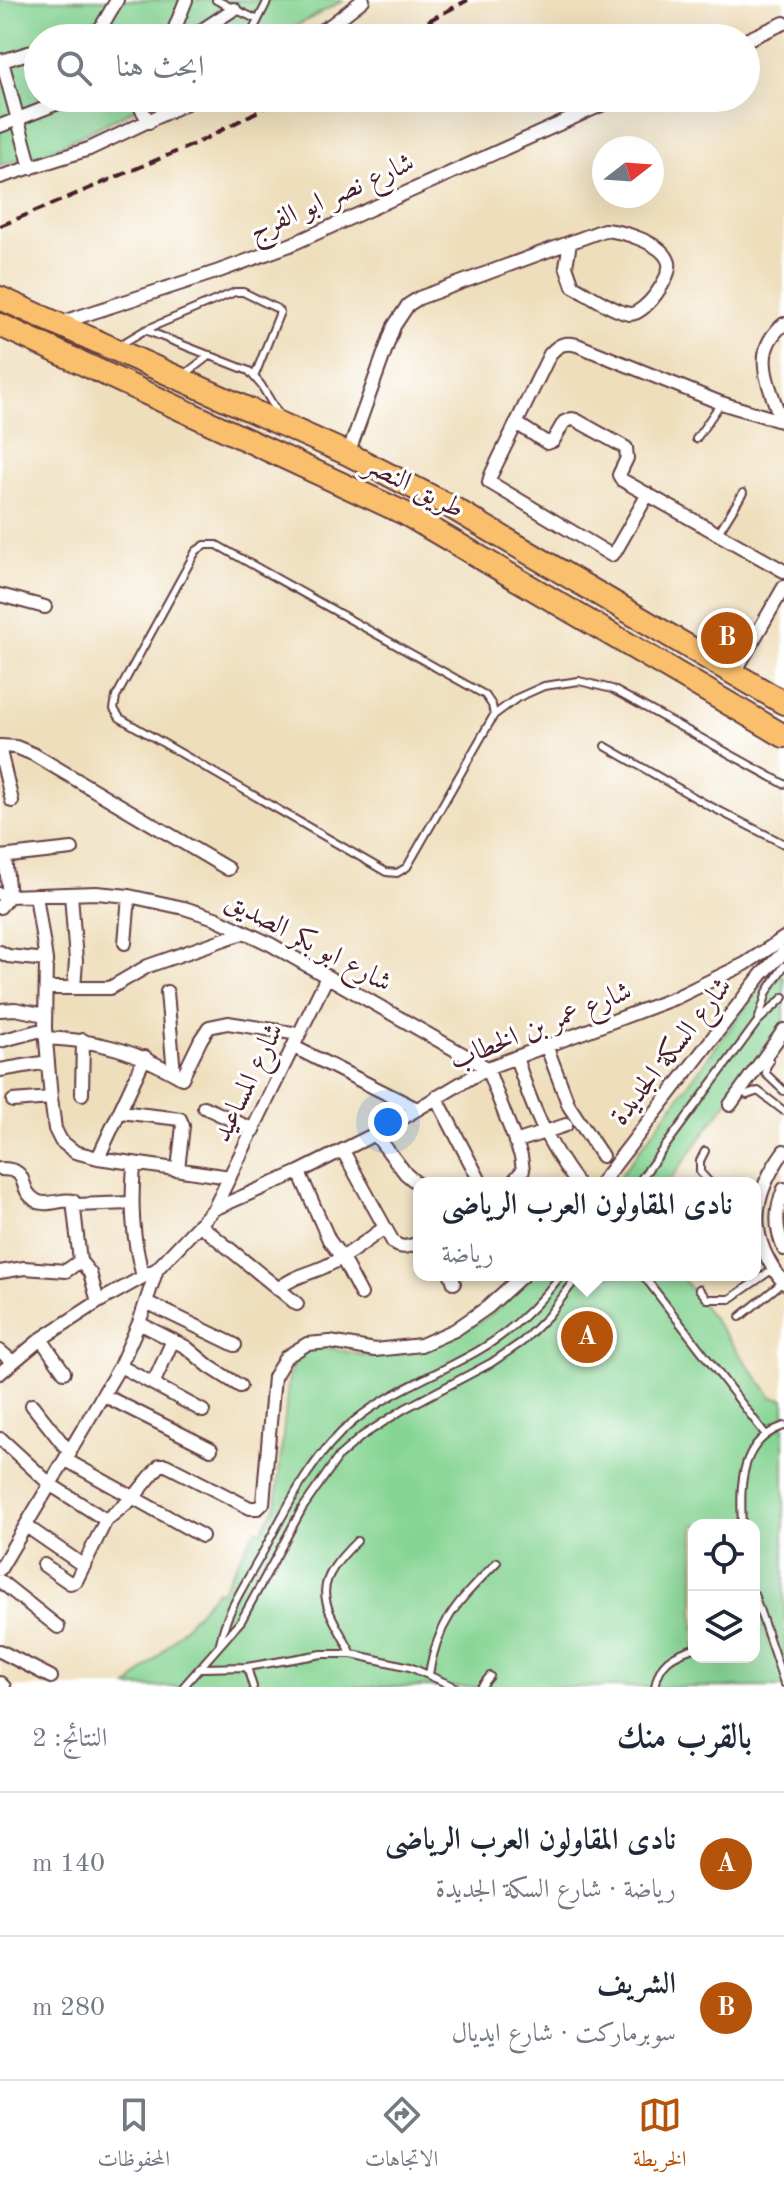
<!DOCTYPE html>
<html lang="ar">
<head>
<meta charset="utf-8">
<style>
	body { margin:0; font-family:"Old Standard TT",Amiri,serif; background:#f6f6f7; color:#1f2937; direction:rtl }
	.controls { position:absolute; right:24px; bottom:24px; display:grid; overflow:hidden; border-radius:16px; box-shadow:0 8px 32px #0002 }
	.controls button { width:72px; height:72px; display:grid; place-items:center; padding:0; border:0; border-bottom:2px solid #e0e1e3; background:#fff; color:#1f2937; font:40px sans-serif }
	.compass { position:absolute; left:592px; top:136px; width:72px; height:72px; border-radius:50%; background:#fff; box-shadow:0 8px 32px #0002; rotate:73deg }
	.you { position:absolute; left:388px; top:1122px; width:28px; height:28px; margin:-20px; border:6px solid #fff; border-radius:50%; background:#1a73e8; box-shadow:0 0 0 12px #1a73e833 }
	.badge { display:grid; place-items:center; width:52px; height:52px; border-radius:50%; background:#b45309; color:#fff; font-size:26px; font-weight:700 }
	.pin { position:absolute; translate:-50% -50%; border:4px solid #fff; box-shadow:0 2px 8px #0006 }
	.popup { position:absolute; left:413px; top:1177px; width:348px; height:104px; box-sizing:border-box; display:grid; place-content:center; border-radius:16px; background:#fff; filter:drop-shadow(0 2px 6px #0005); font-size:26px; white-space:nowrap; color:#747a83 }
	.popup b { font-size:30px; color:#1f2937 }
	.popup::after { content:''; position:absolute; left:50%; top:100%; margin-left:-16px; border:16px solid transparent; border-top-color:#fff }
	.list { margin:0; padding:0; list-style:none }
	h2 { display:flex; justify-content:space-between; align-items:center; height:104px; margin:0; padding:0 32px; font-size:34px }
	h2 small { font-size:26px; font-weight:400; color:#747a83 }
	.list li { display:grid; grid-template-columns:52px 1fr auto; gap:24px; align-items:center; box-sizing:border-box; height:144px; padding:0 32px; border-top:2px solid #e0e1e3 }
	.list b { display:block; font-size:30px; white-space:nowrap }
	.list p { margin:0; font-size:26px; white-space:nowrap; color:#747a83 }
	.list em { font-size:26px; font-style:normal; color:#747a83 }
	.icon { flex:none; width:44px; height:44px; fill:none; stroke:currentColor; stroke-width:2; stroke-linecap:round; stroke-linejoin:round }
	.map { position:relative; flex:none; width:784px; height:1687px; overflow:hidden; direction:ltr }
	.search { position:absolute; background:#fff; box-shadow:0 8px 32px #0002; left:24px; right:24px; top:24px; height:88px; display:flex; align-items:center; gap:20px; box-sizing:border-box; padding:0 28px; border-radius:44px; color:#747a83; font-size:30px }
	.sheet { height:392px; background:#fff }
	nav { display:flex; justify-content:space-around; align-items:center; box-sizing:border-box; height:112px; border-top:2px solid #e0e1e3; background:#fff; font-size:22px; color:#747a83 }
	nav a { display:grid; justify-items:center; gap:4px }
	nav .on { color:#b45309 }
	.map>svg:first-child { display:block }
	.green { fill:#85d493; stroke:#687a5f; stroke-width:2; fill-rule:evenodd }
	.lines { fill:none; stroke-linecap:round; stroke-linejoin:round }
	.lane-casing { stroke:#633c41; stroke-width:10 }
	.street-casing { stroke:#633c41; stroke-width:16 }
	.highway-casing { stroke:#633c41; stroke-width:26 }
	.lane { stroke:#fff; stroke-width:6 }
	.street { stroke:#fff; stroke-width:12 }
	.highway { stroke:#f9bf6c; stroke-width:22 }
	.rail { stroke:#4a1f2b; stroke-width:4; stroke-dasharray:12 6; stroke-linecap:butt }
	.labels { text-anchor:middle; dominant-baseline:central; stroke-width:6; stroke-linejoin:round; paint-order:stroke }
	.street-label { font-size:28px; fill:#4a1f2b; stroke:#fff }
</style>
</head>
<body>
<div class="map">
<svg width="784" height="1687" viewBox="0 0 784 1687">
	<rect width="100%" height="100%" fill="#fff"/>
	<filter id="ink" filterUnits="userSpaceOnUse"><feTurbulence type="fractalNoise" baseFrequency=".0125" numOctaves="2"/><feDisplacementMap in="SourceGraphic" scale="16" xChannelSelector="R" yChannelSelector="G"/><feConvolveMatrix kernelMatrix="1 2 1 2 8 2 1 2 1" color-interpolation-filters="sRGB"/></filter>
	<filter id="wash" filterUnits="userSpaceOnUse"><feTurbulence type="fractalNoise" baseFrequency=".006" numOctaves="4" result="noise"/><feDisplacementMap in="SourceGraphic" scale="32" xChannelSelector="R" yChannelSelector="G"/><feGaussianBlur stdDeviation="1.8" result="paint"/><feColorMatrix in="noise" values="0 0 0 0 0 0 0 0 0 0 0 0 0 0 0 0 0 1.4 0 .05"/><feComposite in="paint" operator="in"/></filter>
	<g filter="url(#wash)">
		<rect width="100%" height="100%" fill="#eedebb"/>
		<!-- green -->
		<path class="green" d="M0,0H344L274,38H38V98H158L45,153L0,165Z
			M773,970L784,977V1023L668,1183H615Z
			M531,1275H680L772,1397L784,1399V1687H128L166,1648L217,1590L221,1592L256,1529L261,1532L276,1505L289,1376C293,1364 300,1353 312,1349C332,1344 352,1356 373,1356C393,1357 413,1350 432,1342C480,1325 498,1315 531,1275ZM694,1525H754V1657H694Z"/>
	</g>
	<g filter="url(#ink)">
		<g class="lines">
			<!-- lane casing -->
			<g class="lane-casing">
				<path id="lane" d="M216,0L258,20
					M249,38L268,0
					M145,330L235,292H243L276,308L280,312L255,375
					M118,346L145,330L249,371L261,385L279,415
					M184,375L210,355
					M696,439L721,403
					M718,533L743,493
					M494,715L492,705L485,695L217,545H205L196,551L116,697L114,709L120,718L386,872L397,873L407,867L494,715L517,698L544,686L579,681L612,689L784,784
					M605,746L704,803L784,844
					M758,1021L767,992L784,966
					M770,1061L766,1067V1074L784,1091
					M747,1095L758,1091L784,1111
					M705,1151L700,1161V1172L710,1183
					M638,1183L758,1021L784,997
					M643,1275L766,1435
					M699,1289L707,1299H730L773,1269
					M740,1317L783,1282
					M742,1525C740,1486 739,1441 784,1426
					M754,1594L784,1683
					M220,1643C226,1610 248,1580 264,1550C289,1504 312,1455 354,1421C392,1390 439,1374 481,1349C513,1330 539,1304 561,1275
					M352,1654C323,1600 308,1589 357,1541
					M247,1667L253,1687
					M202,1668L247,1667L322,1654H352L410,1667L455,1687
					M429,1674C438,1619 460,1600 497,1562
					M183,1687L241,1621L302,1509L339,1456L362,1436L404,1409L491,1363L522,1342L548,1316L579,1275
					M481,1687L490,1676
					M655,1687C659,1662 672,1655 694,1648"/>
			</g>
			<!-- street casing -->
			<g class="street-casing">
				<path id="street" d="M74,38L100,29L117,0
					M171,38L186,0
					M190,38L234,9
					M308,38L331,25L363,0
					M746,40L784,23
					M0,60L2,61L38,50
					M2,61L31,168
					M135,98L149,122
					M0,126L71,98
					M0,177L89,149L197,98
					M60,323L219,271L290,245L617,98
					M781,421C770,385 749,352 784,324
					M516,423L547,443L553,441L564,422L572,419L576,420L626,448L627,458L619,475L622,480L784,571
					M348,454L394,326L408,305L419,298L604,230C622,231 664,243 669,263C672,277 645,314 630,314C616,313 587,293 573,286L566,266L570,243
					M648,494L615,552L611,555L489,482L491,475L550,354C559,344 565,342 577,345L721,403L784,422
					M0,595L45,607
					M735,672L784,587
					M0,746L16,747L33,754L228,869
					M0,751L12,801
					M0,857L72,849
					M0,894L9,896L96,893L129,896L184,908L215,918L270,944L487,1068L521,1156L523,1170L512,1183
					M71,894L76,961L74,988
					M36,895L46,960L45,1029L51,1098L55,1129L61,1141L75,1152L98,1158L230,1177
					M0,907L9,896L5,857
					M125,943L129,896
					M0,952L8,956L46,960
					M46,988H110L148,966L245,932
					M167,992L174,1073
					M0,1010L15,1009L45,1015
					M46,1038C102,1041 133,1050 182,1078L201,1039L209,1027L228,1023L299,1034
					M0,1041L45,1029
					M546,1045L569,1106L602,1156
					M294,1047L417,1109
					M516,1057C531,1105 546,1142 577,1183
					M0,1070L48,1062
					M82,1094L83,1040
					M436,1097L481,1183
					M13,1101L51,1098
					M730,1105L784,1030
					M204,1107L254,1130
					M120,1112L180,1119L183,1126L178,1169
					M375,1134L406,1174L419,1185
					M515,1142L566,1125
					M343,1151L393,1242C401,1250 409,1246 419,1243
					M784,1151C750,1198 747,1238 784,1283
					M98,1158L145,1057
					M134,1165C131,1204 132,1238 143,1276
					M0,1169C32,1169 16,1187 35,1200C45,1208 62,1198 73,1201L80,1261
					M299,1172L329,1240L342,1258L361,1294
					M601,1183L762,974L784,952
					M784,1189C775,1210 775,1228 784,1249
					M75,1205L131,1203
					M214,1209L327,977
					M199,1224L297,1304
					M80,1261L90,1273L98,1302
					M0,1272L24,1268L66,1271L80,1261
					M451,1275L454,1283
					M278,1289C292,1277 308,1274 324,1267C346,1257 365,1242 384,1228
					M146,1302L235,1345
					M139,1323L186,1347L210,1367L240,1386
					M41,1339L64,1372
					M0,1351L13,1362
					M120,1366L203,1411
					M0,1373L41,1339L98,1302L157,1269L214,1209L299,1172L375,1134L487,1068L675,998L745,964L784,938
					M153,1384L173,1340
					M103,1395L211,1449
					M32,1405L70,1453
					M1,1439L51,1485L106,1520
					M66,1460L202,1536
					M26,1526L84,1566
					M44,1565L70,1583L76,1581L106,1520L133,1498L160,1465H166L250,1508H258L263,1503L274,1377L286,1357L307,1344L330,1342L375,1350L421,1345L455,1330L488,1307L523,1275
					M0,1569L120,1366L139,1323L157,1269
					M0,1581L58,1627
					M0,1651L51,1677
					M0,1683L4,1687"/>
			</g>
			<!-- highway casing -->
			<g class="highway-casing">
				<path id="highway" d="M0,298L348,454L446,504L784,703
					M0,325L406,514L784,736"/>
			</g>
			<!-- lane -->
			<use href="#lane" class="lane"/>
			<!-- street -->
			<use href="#street" class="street"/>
			<!-- highway -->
			<use href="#highway" class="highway"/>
			<!-- rail -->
			<path class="rail" d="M396,38L468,0
				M0,226L197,143L283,98"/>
		</g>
	</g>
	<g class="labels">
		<!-- street labels -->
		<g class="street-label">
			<text transform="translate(332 198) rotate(-24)">شارع نصر ابو الفرج</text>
			<text transform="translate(414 488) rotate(27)">طريق النصر</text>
			<text transform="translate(308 943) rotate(28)">شارع ابو بكر الصديق</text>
			<text transform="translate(541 1027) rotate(-22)">شارع عمر بن الخطاب</text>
			<text transform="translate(672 1052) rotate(-52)">شارع السكة الجديدة</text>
			<text transform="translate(249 1083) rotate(-64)">شارع المساعيد</text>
		</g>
	</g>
</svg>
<div class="controls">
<button><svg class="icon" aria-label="locate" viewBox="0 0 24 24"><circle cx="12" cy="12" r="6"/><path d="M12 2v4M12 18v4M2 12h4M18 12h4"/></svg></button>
<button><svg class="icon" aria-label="layers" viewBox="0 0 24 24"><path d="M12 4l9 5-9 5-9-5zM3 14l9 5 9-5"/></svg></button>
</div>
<svg class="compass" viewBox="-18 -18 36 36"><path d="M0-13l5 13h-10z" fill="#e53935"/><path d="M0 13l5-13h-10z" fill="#747a83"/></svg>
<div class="you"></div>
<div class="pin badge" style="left:587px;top:1337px">A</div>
<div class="popup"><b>نادى المقاولون العرب الرياضى</b>رياضة</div>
<div class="pin badge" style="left:727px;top:638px">B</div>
<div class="search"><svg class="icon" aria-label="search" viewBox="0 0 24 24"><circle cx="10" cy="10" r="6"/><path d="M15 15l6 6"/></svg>ابحث هنا</div>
</div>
<section class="sheet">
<h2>بالقرب منك<small>النتائج: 2</small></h2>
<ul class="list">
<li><span class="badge">A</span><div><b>نادى المقاولون العرب الرياضى</b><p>رياضة · شارع السكة الجديدة</p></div><em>140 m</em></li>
<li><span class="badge">B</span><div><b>الشريف</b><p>سوبرماركت · شارع ايديال</p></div><em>280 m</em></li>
</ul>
</section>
<nav>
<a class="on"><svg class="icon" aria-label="map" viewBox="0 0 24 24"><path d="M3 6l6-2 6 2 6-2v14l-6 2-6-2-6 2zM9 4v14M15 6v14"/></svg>الخريطة</a>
<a><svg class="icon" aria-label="directions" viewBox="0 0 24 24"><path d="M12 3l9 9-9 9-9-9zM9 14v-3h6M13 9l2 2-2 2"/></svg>الاتجاهات</a>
<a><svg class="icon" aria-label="saved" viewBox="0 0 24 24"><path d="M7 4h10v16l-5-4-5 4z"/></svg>المحفوظات</a>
</nav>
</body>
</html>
